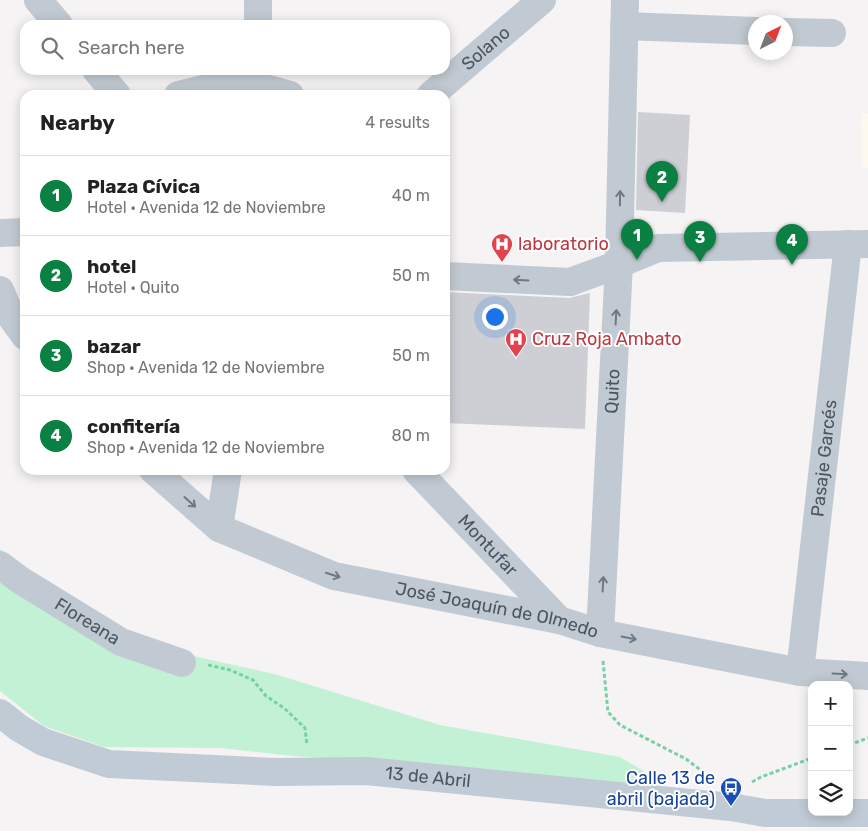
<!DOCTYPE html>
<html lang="en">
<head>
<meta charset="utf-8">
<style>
	body { margin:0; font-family:Rubik,sans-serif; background:#f6f6f6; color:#222 }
	.controls { position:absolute; right:15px; bottom:15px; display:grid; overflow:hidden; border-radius:10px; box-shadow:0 2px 12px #0003 }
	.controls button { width:45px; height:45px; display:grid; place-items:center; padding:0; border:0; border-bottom:1px solid #e0e0e0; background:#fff; color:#222; font:25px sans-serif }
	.compass { position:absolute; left:748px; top:15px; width:45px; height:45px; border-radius:50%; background:#fff; box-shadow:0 2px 12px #0003; rotate:42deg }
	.you { position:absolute; left:494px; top:316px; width:18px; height:18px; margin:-12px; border:4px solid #fff; border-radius:50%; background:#1a73e8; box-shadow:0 0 0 8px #1a73e833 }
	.badge { display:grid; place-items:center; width:32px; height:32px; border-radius:50%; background:#0b8043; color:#fff; font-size:16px; font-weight:700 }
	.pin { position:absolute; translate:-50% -41px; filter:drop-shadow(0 1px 2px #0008) }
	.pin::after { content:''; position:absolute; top:26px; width:18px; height:15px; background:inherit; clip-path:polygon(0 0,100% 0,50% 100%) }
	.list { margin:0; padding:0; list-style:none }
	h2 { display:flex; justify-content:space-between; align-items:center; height:65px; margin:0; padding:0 20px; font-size:21px }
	h2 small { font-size:16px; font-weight:400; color:#767676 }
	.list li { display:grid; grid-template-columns:32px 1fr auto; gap:15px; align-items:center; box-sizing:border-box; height:80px; padding:0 20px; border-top:1px solid #e0e0e0 }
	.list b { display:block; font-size:19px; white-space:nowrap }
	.list p { margin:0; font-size:16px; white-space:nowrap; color:#767676 }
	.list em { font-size:16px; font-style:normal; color:#767676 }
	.icon { flex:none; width:28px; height:28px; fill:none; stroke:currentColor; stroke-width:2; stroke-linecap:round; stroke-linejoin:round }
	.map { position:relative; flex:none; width:868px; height:831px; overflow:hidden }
	.search { position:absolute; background:#fff; box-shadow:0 2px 12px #0003; left:20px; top:20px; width:430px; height:55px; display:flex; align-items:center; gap:12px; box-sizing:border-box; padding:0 18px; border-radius:15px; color:#767676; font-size:19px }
	.panel { position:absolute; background:#fff; box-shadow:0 2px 12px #0003; left:20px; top:90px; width:430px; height:385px; border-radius:15px }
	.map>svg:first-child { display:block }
	.commercial { fill:#fdf9ef }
	.green { fill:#c3f1d5 }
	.building { fill:#cdcfd5 }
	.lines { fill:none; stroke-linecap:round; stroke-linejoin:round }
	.path { stroke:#7ad0a6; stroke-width:3; stroke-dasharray:4 2.5; stroke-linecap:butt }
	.street { stroke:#c1cad2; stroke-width:28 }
	.secondary { stroke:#c1cbd6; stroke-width:28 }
	.oneway { stroke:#6e7983 }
	.labels { text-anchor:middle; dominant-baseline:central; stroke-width:4; stroke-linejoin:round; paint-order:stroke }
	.street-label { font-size:18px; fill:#4a5661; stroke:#fff }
	.health-label { font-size:18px; fill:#be3a42; stroke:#fff; text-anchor:start }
	.transit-label { font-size:18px; fill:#164399; stroke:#fff; text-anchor:end }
</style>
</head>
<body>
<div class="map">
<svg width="868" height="831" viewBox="0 0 868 831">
	<rect width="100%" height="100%" fill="#f5f3f3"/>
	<!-- commercial -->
	<path class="commercial" d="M861,113H868V168H862Z"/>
	<!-- green -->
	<path class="green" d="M0,549L76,606L149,646L278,675L440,725L620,757L667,785L597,791L370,761L293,756L220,748L104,747L44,726L0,691Z"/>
	<!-- building -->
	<path class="building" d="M638,112L690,115L685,213L636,210Z
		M445,292L569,298L590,293L585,429L445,423Z"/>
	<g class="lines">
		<!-- path -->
		<path class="path" d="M603,661L608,712L620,725L686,759L710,777
			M208,665L230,670L253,680L266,696L284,708L305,728L307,745
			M849,745L868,738
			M752,782L761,777L812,758"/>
		<!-- street -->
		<g class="street">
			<path d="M38,0L59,25"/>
			<path d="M258,25V0"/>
			<path d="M624,26L756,31"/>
			<path d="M786,32L832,33"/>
			<path d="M96,70L117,95"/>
			<path d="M178,95L215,86H258L290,95"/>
			<path id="s1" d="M431,95L542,0"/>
			<path d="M0,233L25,232"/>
			<path d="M445,276L570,282L619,264L658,248L868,244"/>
			<path d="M0,290L12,318L25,336"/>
			<path id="s2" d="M153,470L219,528L334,576L559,620L600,633L800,672L868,676"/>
			<path id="s3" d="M416,470L559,620"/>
			<path d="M219,528L228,470"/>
			<path id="s4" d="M0,565L20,580L121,642L182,663"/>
			<path id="s5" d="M600,633L619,264L625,0"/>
			<path id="s6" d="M800,672L848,244"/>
		</g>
		<!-- secondary -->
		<path class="secondary" id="s7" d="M0,713L19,728L43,742L109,764L275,772L366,771L731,807L765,813H868"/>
	</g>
	<!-- one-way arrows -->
	<defs><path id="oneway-shaft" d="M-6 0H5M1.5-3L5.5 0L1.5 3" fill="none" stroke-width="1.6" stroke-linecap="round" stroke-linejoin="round" transform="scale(1.25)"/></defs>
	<g class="oneway">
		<use href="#oneway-shaft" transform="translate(620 198) rotate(-89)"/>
		<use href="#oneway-shaft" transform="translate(521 280) rotate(-177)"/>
		<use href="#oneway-shaft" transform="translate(616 317) rotate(-87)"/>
		<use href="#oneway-shaft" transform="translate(190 502) rotate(42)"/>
		<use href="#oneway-shaft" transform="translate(333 575) rotate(18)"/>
		<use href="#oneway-shaft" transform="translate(603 584) rotate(-87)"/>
		<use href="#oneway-shaft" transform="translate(629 638) rotate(11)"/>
		<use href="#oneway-shaft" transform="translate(840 674) rotate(3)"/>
	</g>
	<!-- icons -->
	<defs>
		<g id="hospital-pin" transform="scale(1.125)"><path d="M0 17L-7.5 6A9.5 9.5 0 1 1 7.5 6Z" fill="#e0444e" stroke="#fff"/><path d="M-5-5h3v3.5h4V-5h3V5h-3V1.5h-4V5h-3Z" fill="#fff"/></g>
		<g id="bus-pin" transform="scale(1.125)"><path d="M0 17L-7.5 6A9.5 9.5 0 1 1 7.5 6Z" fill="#1a4fb4" stroke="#fff"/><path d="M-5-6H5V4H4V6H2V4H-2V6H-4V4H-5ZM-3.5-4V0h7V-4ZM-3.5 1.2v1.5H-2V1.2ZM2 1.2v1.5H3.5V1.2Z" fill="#fff"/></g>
	</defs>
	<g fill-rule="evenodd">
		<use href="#hospital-pin" x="502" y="244"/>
		<use href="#hospital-pin" x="516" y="339"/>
		<use href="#bus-pin" x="731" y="788"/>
	</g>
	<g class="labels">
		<!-- street labels -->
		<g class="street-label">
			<text stroke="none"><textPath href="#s1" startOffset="72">Solano</textPath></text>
			<text stroke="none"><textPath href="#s5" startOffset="242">Quito</textPath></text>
			<text stroke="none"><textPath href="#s6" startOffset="215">Pasaje Garcés</textPath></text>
			<text stroke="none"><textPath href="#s3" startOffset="104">Montufar</textPath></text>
			<text stroke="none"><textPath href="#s2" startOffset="379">José Joaquín de Olmedo</textPath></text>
			<text stroke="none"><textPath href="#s4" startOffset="104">Floreana</textPath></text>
			<text stroke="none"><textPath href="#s7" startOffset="441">13 de Abril</textPath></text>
		</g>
		<!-- health labels -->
		<g class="health-label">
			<text x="518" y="244">laboratorio</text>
			<text x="532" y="339">Cruz Roja Ambato</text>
		</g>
		<!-- transit labels -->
		<g class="transit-label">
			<text x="715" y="778">Calle 13 de<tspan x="715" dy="21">abril (bajada)</tspan></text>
		</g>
	</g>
</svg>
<div class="controls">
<button>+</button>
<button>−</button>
<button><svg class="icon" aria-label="layers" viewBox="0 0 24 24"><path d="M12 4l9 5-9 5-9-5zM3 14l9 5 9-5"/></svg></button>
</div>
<svg class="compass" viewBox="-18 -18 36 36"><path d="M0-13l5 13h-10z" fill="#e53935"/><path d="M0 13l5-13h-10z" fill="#767676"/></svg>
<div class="you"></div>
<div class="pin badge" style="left:637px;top:260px">1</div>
<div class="pin badge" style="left:662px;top:202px">2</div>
<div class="pin badge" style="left:700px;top:262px">3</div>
<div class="pin badge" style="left:792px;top:265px">4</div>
<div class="search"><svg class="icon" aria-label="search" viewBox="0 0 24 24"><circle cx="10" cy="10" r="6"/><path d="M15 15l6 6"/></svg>Search here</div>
<section class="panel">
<h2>Nearby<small>4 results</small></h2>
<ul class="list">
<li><span class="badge">1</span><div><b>Plaza Cívica</b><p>Hotel · Avenida 12 de Noviembre</p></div><em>40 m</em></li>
<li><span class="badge">2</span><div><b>hotel</b><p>Hotel · Quito</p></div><em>50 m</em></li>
<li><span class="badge">3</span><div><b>bazar</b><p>Shop · Avenida 12 de Noviembre</p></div><em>50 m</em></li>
<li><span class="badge">4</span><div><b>confitería</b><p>Shop · Avenida 12 de Noviembre</p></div><em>80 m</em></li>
</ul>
</section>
</div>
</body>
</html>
